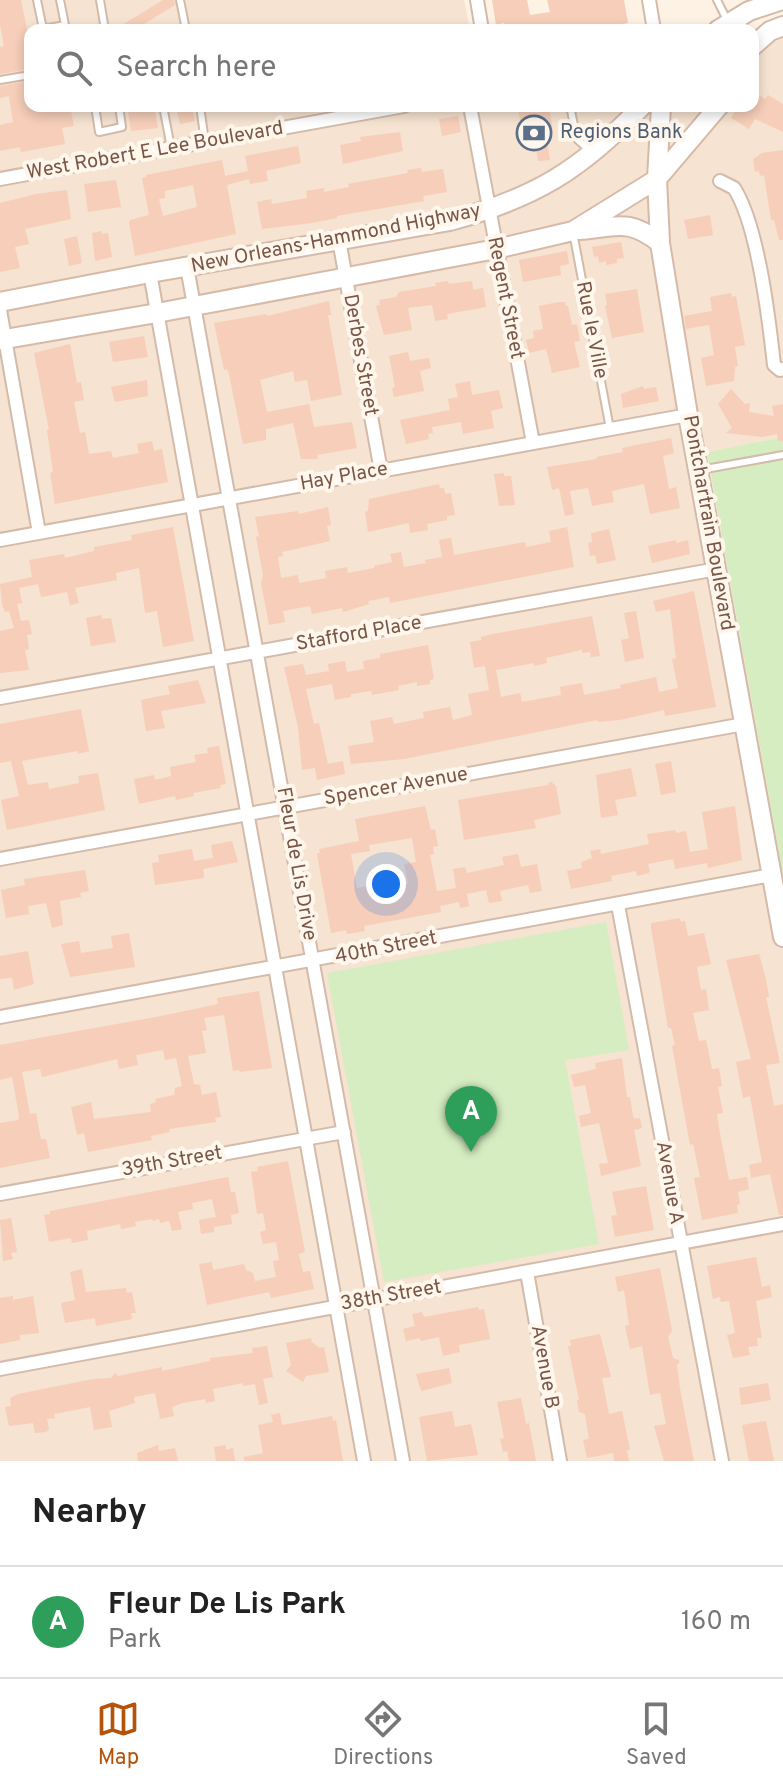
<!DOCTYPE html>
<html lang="en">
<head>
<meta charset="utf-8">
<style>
	body { margin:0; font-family:Overpass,sans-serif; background:#f6f6f6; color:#222 }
	.you { position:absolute; left:386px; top:884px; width:28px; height:28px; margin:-20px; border:6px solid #fff; border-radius:50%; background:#1a73e8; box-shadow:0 0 0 12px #1a73e833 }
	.badge { display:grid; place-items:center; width:52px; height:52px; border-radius:50%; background:#b45309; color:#fff; font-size:26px; font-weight:700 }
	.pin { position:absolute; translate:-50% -66px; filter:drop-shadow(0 2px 4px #0008) }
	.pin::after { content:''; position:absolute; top:42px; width:28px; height:24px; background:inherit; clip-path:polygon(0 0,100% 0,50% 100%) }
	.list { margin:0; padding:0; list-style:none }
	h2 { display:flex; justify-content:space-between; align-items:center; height:104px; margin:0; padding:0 32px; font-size:34px }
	h2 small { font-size:26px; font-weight:400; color:#767676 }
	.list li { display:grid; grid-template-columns:52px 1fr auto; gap:24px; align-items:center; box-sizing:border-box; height:112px; padding:0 32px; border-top:2px solid #e0e0e0 }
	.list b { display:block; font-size:30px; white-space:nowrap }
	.list p { margin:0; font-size:26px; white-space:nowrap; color:#767676 }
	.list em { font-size:26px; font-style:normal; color:#767676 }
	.icon { flex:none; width:44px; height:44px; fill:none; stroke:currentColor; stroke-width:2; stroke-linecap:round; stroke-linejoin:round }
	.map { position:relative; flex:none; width:783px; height:1461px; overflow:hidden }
	.search { position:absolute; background:#fff; box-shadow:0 4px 12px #0003; left:24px; right:24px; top:24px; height:88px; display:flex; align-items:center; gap:20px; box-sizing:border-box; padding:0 28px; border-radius:16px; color:#767676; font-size:30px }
	.sheet { height:216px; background:#fff }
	nav { display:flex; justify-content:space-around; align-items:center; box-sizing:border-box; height:112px; border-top:2px solid #e0e0e0; background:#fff; font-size:22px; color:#767676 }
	nav a { display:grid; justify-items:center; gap:4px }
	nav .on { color:#b45309 }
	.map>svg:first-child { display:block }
	.residential { fill:#f6e3d1 }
	.green { fill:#d5edc1 }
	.building { fill:#f6ceb9; fill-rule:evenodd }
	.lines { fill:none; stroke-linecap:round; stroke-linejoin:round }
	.lane-casing { stroke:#d3bbab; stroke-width:10 }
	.street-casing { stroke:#d3bbab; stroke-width:16 }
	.secondary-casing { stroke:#d6baa9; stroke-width:22 }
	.lane { stroke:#fff; stroke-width:6 }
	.street { stroke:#fff; stroke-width:12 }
	.secondary { stroke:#fff; stroke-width:18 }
	.labels { text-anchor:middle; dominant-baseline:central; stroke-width:8; stroke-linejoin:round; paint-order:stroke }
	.service-label { font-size:20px; fill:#4e5e75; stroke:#fff6ec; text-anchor:start }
	.street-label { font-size:20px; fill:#795647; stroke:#fff6ec }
</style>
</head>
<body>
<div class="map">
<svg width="783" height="1461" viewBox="0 0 783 1461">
	<rect width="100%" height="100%" fill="#fef2e4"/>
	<!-- residential -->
	<path class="residential" d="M0,0H464L470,30H30V106H753V42L783,36V437L707,452L783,875V1461H0Z"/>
	<!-- green -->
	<path class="green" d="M783,437V875L707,452Z
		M606,922L629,1050L565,1060L599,1244L384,1282L327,973Z"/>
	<!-- building -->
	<path class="building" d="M0,0H21L30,44V69L0,74V47L4,46L0,25Z
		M163,0H174L175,5L134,30H114Z
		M492,0H527L530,15L550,12L547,0H624L628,23L588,30H505L504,23L496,25Z
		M30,81V106H70L74,126L62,128L65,144L21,152L20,147L0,151V125L13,122L9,96L0,98V86Z
		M753,91L765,99L768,95L783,104V132L755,119L749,129L731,118L738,106H753Z
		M127,106H154L158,128L131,131Z
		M176,106H192L195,121L180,124Z
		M518,106H549L553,131L546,133L550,160L538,161L534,134L522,136Z
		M458,116L461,132L442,136L439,119Z
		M400,132L403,151L343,164L340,145L361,141L360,137Z
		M298,146L301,163L266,171L268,181L250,184L249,179L227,185L236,234L135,256L129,223L130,220L149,215L142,178L146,177V175L222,160L225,176L248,171L245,156ZM193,185L197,207L163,216L159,199L165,198V191Z
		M783,150V240H779L774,220H771L764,175L760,176L759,171L755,172L753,159L762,153Z
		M421,168L422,172L443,169L447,192L423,196L424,201L337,216V218L312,223L262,229L257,202L271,199L272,204L307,198L306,191L324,188V192L349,187L348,184L408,173L407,170Z
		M116,180L121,207L88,212L84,184Z
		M67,190L71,219L25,229L29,244L15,247L20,268L0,272V203L36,194Z
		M710,215L713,235L688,239L684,220Z
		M102,231V234L108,233L112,257L95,261L92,233Z
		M77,236L82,263L69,266L64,239Z
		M621,242L624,258L617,259V263L606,265V261L599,263L598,256L594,257L592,247Z
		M567,251L569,264L560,266L561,275L523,282L519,260Z
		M448,281L449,284L472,281L473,290L483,288L486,307L447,314L448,319L435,321L432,305L408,308L412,330L384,335L376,306L380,305L379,300L396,297L399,292L436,286L435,283Z
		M637,289L644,332L612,338L605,306L607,305L605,294Z
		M731,293L732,297L736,296L745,345L735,347L738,366L735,367L734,381L706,386L701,358L714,355L709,325L686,329L684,316L712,311L710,297Z
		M329,301L331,315H328L342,395L311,401L307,380L295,382L293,371L260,380L267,412L309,404L314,427L352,422L357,448L317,455L318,459H301L293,423L266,429V440L243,444L229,374L227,369L224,370L214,323L267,314V316Z
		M559,302H565L566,306H568L572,325L577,324L580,341L574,342L580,367L552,373L546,349L529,353L526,340L534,338L533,331L543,329L539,306Z
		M144,336L148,357L113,362L109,342Z
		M70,344L77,383L81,382L84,400L74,402L80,433L85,432L89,454L111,451L113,458L139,453L137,444L152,441L154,451L162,449L168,482L55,504L50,473L53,472L47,430H49L34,353Z
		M408,352L410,361L429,358L431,368L420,371L424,391L394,397L392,388L395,387L389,356Z
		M147,380L148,396L115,402L111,387Z
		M470,381L472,395L499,390L503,408L491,411L494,428L463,434L461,422L432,427L433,433L428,434L429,439L406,444L400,420L450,410L448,399L458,397L455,384Z
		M643,386L644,389L656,387L659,401L623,408L621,394Z
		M731,389L745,404L750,403L749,412L774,416L772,406L783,404V441H778L777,434L762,437L726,433L732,428L718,404Z
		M671,438L674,453L663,456L669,489L676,487L680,508L650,514L644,484L612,491L614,502L592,506L588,488L570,491L574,514L565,516L559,488L552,490L547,467L597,459L596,457L623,452L622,448Z
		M504,473V476H511L515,505L499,506L494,474Z
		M439,484L440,488H444L445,494L451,493L455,515L447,516V520L427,524L428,530L410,533L409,523L368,532L365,512L368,511L369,499Z
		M328,507L331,525L327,526L330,541L282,552L283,556L278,557L281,578L298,575L299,583L326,578L325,571L347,567L348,573L374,568V566L392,562L390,554L401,552L404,567L426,563L425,560L442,557L439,540L451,538L454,555L525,542L526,547L551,542L549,531L567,527L574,567L390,603L389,597L368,601L369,604L343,612L342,608L312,614L310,606L283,611L285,622L269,625L261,583L263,575L256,537L259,536L255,517L298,511L299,514Z
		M173,527L194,641L163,647L157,611L145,613L139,568L116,573L117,580L75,588L79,603L70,605L67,592L41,597L38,584L19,588L22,603L17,604L21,621L29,620L32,634L27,635L29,649L25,650L29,670L0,673V631L14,628L9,611L5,612L2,605L0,584L32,577L29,560L64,554L65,558L94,551V547L132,540L131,535Z
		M609,529L616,560L597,564L595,555L590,556L588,543L592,542L591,533Z
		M676,540V543L688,540L690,554L652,563L648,546Z
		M694,591L716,707L665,716L664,710L620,720L598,722L597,720L404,759L351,764L348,746L374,742L370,721L392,717L394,724L424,718L423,712L450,707L453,720L472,715L468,694L489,690L485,666L474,668L470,642L481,640V637L493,634L592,616L600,656L591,657L590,652L582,653V650L546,658L547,663L534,666V663L496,670L501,697L520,693L522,702L561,695L560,687L582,683L584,695L621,688L620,685L656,677L659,692L678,688L672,659L676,658L670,609L656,612L653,601Z
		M636,611L644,658L625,662L621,640L629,638L624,613Z
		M101,615L102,619L111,618L116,642L91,646L86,618Z
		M428,645L434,679L430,680V684L417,686V682L398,686L399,690L372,695L371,691L351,694V697L335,700L332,684L306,689L314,724L319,723L328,764L343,761L345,774L317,780L315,768L302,770L298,727L284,667L303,664L306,675L329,671L328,664L345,661L347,672L364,669L363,661L380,658V654Z
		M198,680L206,703L161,711L165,728L146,731L141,700L170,694L168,686Z
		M81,709L89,751L78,754V751L22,761L28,785L48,782L49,789L79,783L78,776L98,773L105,810L7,830L1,800L19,796L11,761L0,763V724Z
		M219,746L226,784L220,785L221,788L193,793L194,796L176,800L175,796L139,804L134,779L154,775L155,780L171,776L170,767L196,762L194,755L208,753L207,748Z
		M671,761L676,792L661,795L655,764Z
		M631,768L637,796L615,800L618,815L601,818L596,775Z
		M550,781L556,786L561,814L534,820L536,828L464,840L458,800L548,785Z
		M425,806L431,830L435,829L437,840L438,846L433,847L434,854L430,855L437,891L456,888L453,869L465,867L467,873L504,865L502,857L518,854L521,867L537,864L542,891L530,893L528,885L500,891L502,901L489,903L486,890L467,894L469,906L460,908L459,902L440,906L441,912L364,926L365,931L347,934L346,930L331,933L317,854L320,853L319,849L359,841L355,819ZM412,838L416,862L404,864L408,884L388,888L386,882L357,888L351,854L370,851L369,845Z
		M735,806L742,860L708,868L707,863L675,869L673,859L648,864L650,872L646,874L637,876L636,871L611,876L612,881L571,889L567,871L582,868L581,862L592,858L590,851L600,849L601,854L649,844L647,834L675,830L676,833L686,831L690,852L708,849L702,812Z
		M232,841L238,862L203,869L204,878L155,885L152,863L159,862L158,855L192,849L194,861L213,858L211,845Z
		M85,870L89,891L80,893L81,897L60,901L63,925L52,928L46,903L28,906L29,914L6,918L1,890L25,885L24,879Z
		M680,918L681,922L685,921L688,936L704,933L711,964L697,967L701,990L706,989L709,1010L693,1013L699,1041L706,1040L712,1069L719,1068L722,1086L718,1087L723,1113L717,1114L719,1128L729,1180L747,1177L749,1189L738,1192L740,1204L737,1205L738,1213L702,1220L694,1178L700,1177L693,1144L690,1145L672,1046L675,1045L671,1028H668L651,928V923Z
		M129,933L135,967L70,977L61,944L79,941L81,953L113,948L111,936Z
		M28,951L34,984L14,990L12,978L0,979V956Z
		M759,954L766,979L769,997H766L780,1063L766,1065L774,1106L783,1104V1215H779L770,1174L751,1178L749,1165L762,1162L750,1096L743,1098L736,1062L751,1059L726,960Z
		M259,991L272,1068L240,1072L239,1070L233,1071L224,1015L204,1018L207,1030L202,1031L206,1053L188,1056L194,1084L200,1085L202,1095L216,1092L221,1117L215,1118L216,1122L169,1129L170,1132L151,1136L152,1140L88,1152L84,1133L77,1135L71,1107L91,1102L94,1119L151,1112L150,1104L156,1102L155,1099L174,1095L175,1088L182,1086L176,1058L165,1060L163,1050L136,1055L138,1065L119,1069L117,1059L42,1077L40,1069L22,1072L30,1114L36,1113L41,1139H46L50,1158L0,1168V1123L18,1120L19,1116L12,1077L0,1080V1045L161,1016L218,1004L217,998Z
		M622,1058L627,1097H630L633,1116L635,1119L640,1118L642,1128L634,1130L641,1166L601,1176L599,1164L608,1163L599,1123L581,1127L579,1116L591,1113L585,1085L574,1087L571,1075L596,1069L595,1063Z
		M288,1161L305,1252L299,1254L303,1272L310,1271L314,1289L271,1298L269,1292L207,1305L199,1264L212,1262L213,1270L244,1264L246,1270L253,1273L255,1281L276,1277L273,1261L279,1260L276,1242L263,1244L260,1232L266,1230L263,1213L257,1214L251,1172L258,1171L257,1167Z
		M228,1177L231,1192H235L239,1213L231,1215L232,1224L214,1227V1232L201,1234L199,1220L216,1217L212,1199L192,1203L193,1209L178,1212L182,1229L172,1231L169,1221L160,1223L159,1219L153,1221L152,1219L135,1222L136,1226L121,1229L120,1224L87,1231L88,1240L72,1243L71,1238L49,1242L44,1215L50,1214V1211Z
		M646,1186L654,1230L615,1237L611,1216L617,1215L612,1192Z
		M11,1218L17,1252L11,1253L13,1259L3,1261L0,1220Z
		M756,1257L762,1287L770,1285L772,1297L756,1301L762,1338H757L758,1346L748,1347L750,1355L733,1358L727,1335L735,1333L729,1301L721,1302L720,1297L713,1299L707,1266Z
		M660,1268L672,1331L668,1337L673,1358L680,1361L677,1365L680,1389L694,1461H664L654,1426L666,1424L660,1393L650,1395L642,1346L630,1349L625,1326L629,1325L624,1290L618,1292L615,1277Z
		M82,1269L86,1292L126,1288L127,1293L132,1292L136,1313H131L132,1319L96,1326L95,1318L65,1323L61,1303L75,1300L70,1272Z
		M13,1296V1300L33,1296L39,1333L20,1335V1340L0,1344V1298Z
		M478,1307L479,1310L484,1309L490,1339L459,1345L460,1352L443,1356L439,1337L421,1341L420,1338L406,1341L403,1329L415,1326L412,1314L422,1312L424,1317Z
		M600,1334L611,1377L602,1378L609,1414L622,1411L630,1450H627L629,1461H614L613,1453L587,1458L583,1440L589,1439L585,1414L579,1412L577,1400H579L568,1346H571L570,1340Z
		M311,1338L312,1342L320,1348L324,1347L329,1372L306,1376L303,1382L286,1371L291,1365L286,1343Z
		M267,1346L273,1377L263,1379L268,1403L259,1405L255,1384L243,1386V1383L213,1389L215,1401L206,1403L205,1399L183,1403L172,1407L174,1416L160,1419L155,1393L134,1397L135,1403L109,1411L112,1427L94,1430L90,1407L54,1414L55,1418L47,1419L49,1430L46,1432L35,1433L33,1423L9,1426L5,1407L11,1406L10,1398L18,1394L93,1379L111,1378L115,1373L118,1376L162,1367V1371L210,1361V1358L253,1353L252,1348Z
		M449,1368L452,1383L422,1391L420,1388L416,1374Z
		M768,1383L771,1400L741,1405L739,1388Z
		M521,1398L526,1424L529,1423L536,1461H509L507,1451L503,1452L500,1439L504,1438L497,1402Z
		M452,1411L455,1427L471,1424L478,1455L427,1461L419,1417Z
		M280,1413L282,1425L332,1416L333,1421L336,1420L343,1461H244V1457L263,1453L258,1425L273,1422L271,1415Z
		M766,1421L774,1461H749L742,1425Z
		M158,1445L159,1451L175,1448L178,1461H138L137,1453Z
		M226,1445V1450L233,1448L235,1461H216L214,1447Z"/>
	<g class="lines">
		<!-- lane casing -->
		<g class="lane-casing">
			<path id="lane" d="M37,0L43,29L65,25L60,0
				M100,0L105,30
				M180,0L186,30
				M717,0L727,20
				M0,80L30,75
				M95,106L99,132L122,127L119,106
				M163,106L171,148
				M200,106L205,142
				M570,106L577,139L591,152
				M573,232L610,429
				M700,470L783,455"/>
		</g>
		<!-- street casing -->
		<g class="street-casing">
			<path id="street" d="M477,0L482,30
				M649,0L654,30
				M470,106L533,443
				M0,179L404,106
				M720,181L734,188C758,225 769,319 774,365L780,370L783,369
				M339,240L381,471
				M187,267L403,1461
				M150,273L364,1461
				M0,310L39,533
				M0,540L688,415
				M0,698L717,569
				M0,859L744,724
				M618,905L722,1461
				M0,1017L772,875
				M0,1194L344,1132
				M527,1272L560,1461
				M0,1369L783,1224"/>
		</g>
		<!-- secondary casing -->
		<g class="secondary-casing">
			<path id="secondary" d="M718,30L749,11L782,0
				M753,46L770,31L783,26
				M661,106L657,179L660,243L688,415L783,937
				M579,230C617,227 629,218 660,243
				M0,302L150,273L450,221C535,198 581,170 642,106
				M0,340L157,313L496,249L573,231L657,179L719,106"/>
		</g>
		<!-- lane -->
		<use href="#lane" class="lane"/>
		<!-- street -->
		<use href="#street" class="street"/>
		<!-- secondary -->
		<use href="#secondary" class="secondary"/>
	</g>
	<!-- icons -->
	<defs>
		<g id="bank-ring" transform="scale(1.8)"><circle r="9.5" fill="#fff6ec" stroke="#5c6f8a" stroke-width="1.5"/><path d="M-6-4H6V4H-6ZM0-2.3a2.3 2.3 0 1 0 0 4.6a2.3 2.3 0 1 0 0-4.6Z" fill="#5c6f8a"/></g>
	</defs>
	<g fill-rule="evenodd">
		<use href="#bank-ring" x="534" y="133"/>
	</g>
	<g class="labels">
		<!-- service labels -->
		<g class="service-label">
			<text x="560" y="133">Regions Bank</text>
		</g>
		<!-- street labels -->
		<g class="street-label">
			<text transform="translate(155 151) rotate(-10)">West Robert E Lee Boulevard</text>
			<text transform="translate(336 239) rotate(-11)">New Orleans-Hammond Highway</text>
			<text transform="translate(505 298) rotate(79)">Regent Street</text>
			<text transform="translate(591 330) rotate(79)">Rue le Ville</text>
			<text transform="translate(360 355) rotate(80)">Derbes Street</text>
			<text transform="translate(344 477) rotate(-10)">Hay Place</text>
			<text transform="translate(708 523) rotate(80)">Pontchartrain Boulevard</text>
			<text transform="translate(359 634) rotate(-10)">Stafford Place</text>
			<text transform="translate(396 787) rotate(-10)">Spencer Avenue</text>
			<text transform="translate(296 864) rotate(80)">Fleur de Lis Drive</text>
			<text transform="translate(386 948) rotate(-11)">40th Street</text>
			<text transform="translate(172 1162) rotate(-10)">39th Street</text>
			<text transform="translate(669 1183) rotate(80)">Avenue A</text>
			<text transform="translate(391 1296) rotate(-10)">38th Street</text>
			<text transform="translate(544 1367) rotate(80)">Avenue B</text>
		</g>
	</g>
</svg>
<div class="you"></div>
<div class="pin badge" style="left:471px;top:1152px;background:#2e9e5b">A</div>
<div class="search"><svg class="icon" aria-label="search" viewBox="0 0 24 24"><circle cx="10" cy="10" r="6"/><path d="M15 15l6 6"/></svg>Search here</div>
</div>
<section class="sheet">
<h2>Nearby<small></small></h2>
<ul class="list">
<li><span class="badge" style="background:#2e9e5b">A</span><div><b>Fleur De Lis Park</b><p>Park</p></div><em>160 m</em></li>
</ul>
</section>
<nav>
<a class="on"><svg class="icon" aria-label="map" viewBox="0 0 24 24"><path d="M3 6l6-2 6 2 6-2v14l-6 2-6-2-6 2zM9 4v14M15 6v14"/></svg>Map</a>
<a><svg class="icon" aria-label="directions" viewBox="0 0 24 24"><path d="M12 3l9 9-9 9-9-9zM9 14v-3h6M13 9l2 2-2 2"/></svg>Directions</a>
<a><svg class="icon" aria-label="saved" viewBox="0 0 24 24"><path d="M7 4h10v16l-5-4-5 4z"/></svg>Saved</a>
</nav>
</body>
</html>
